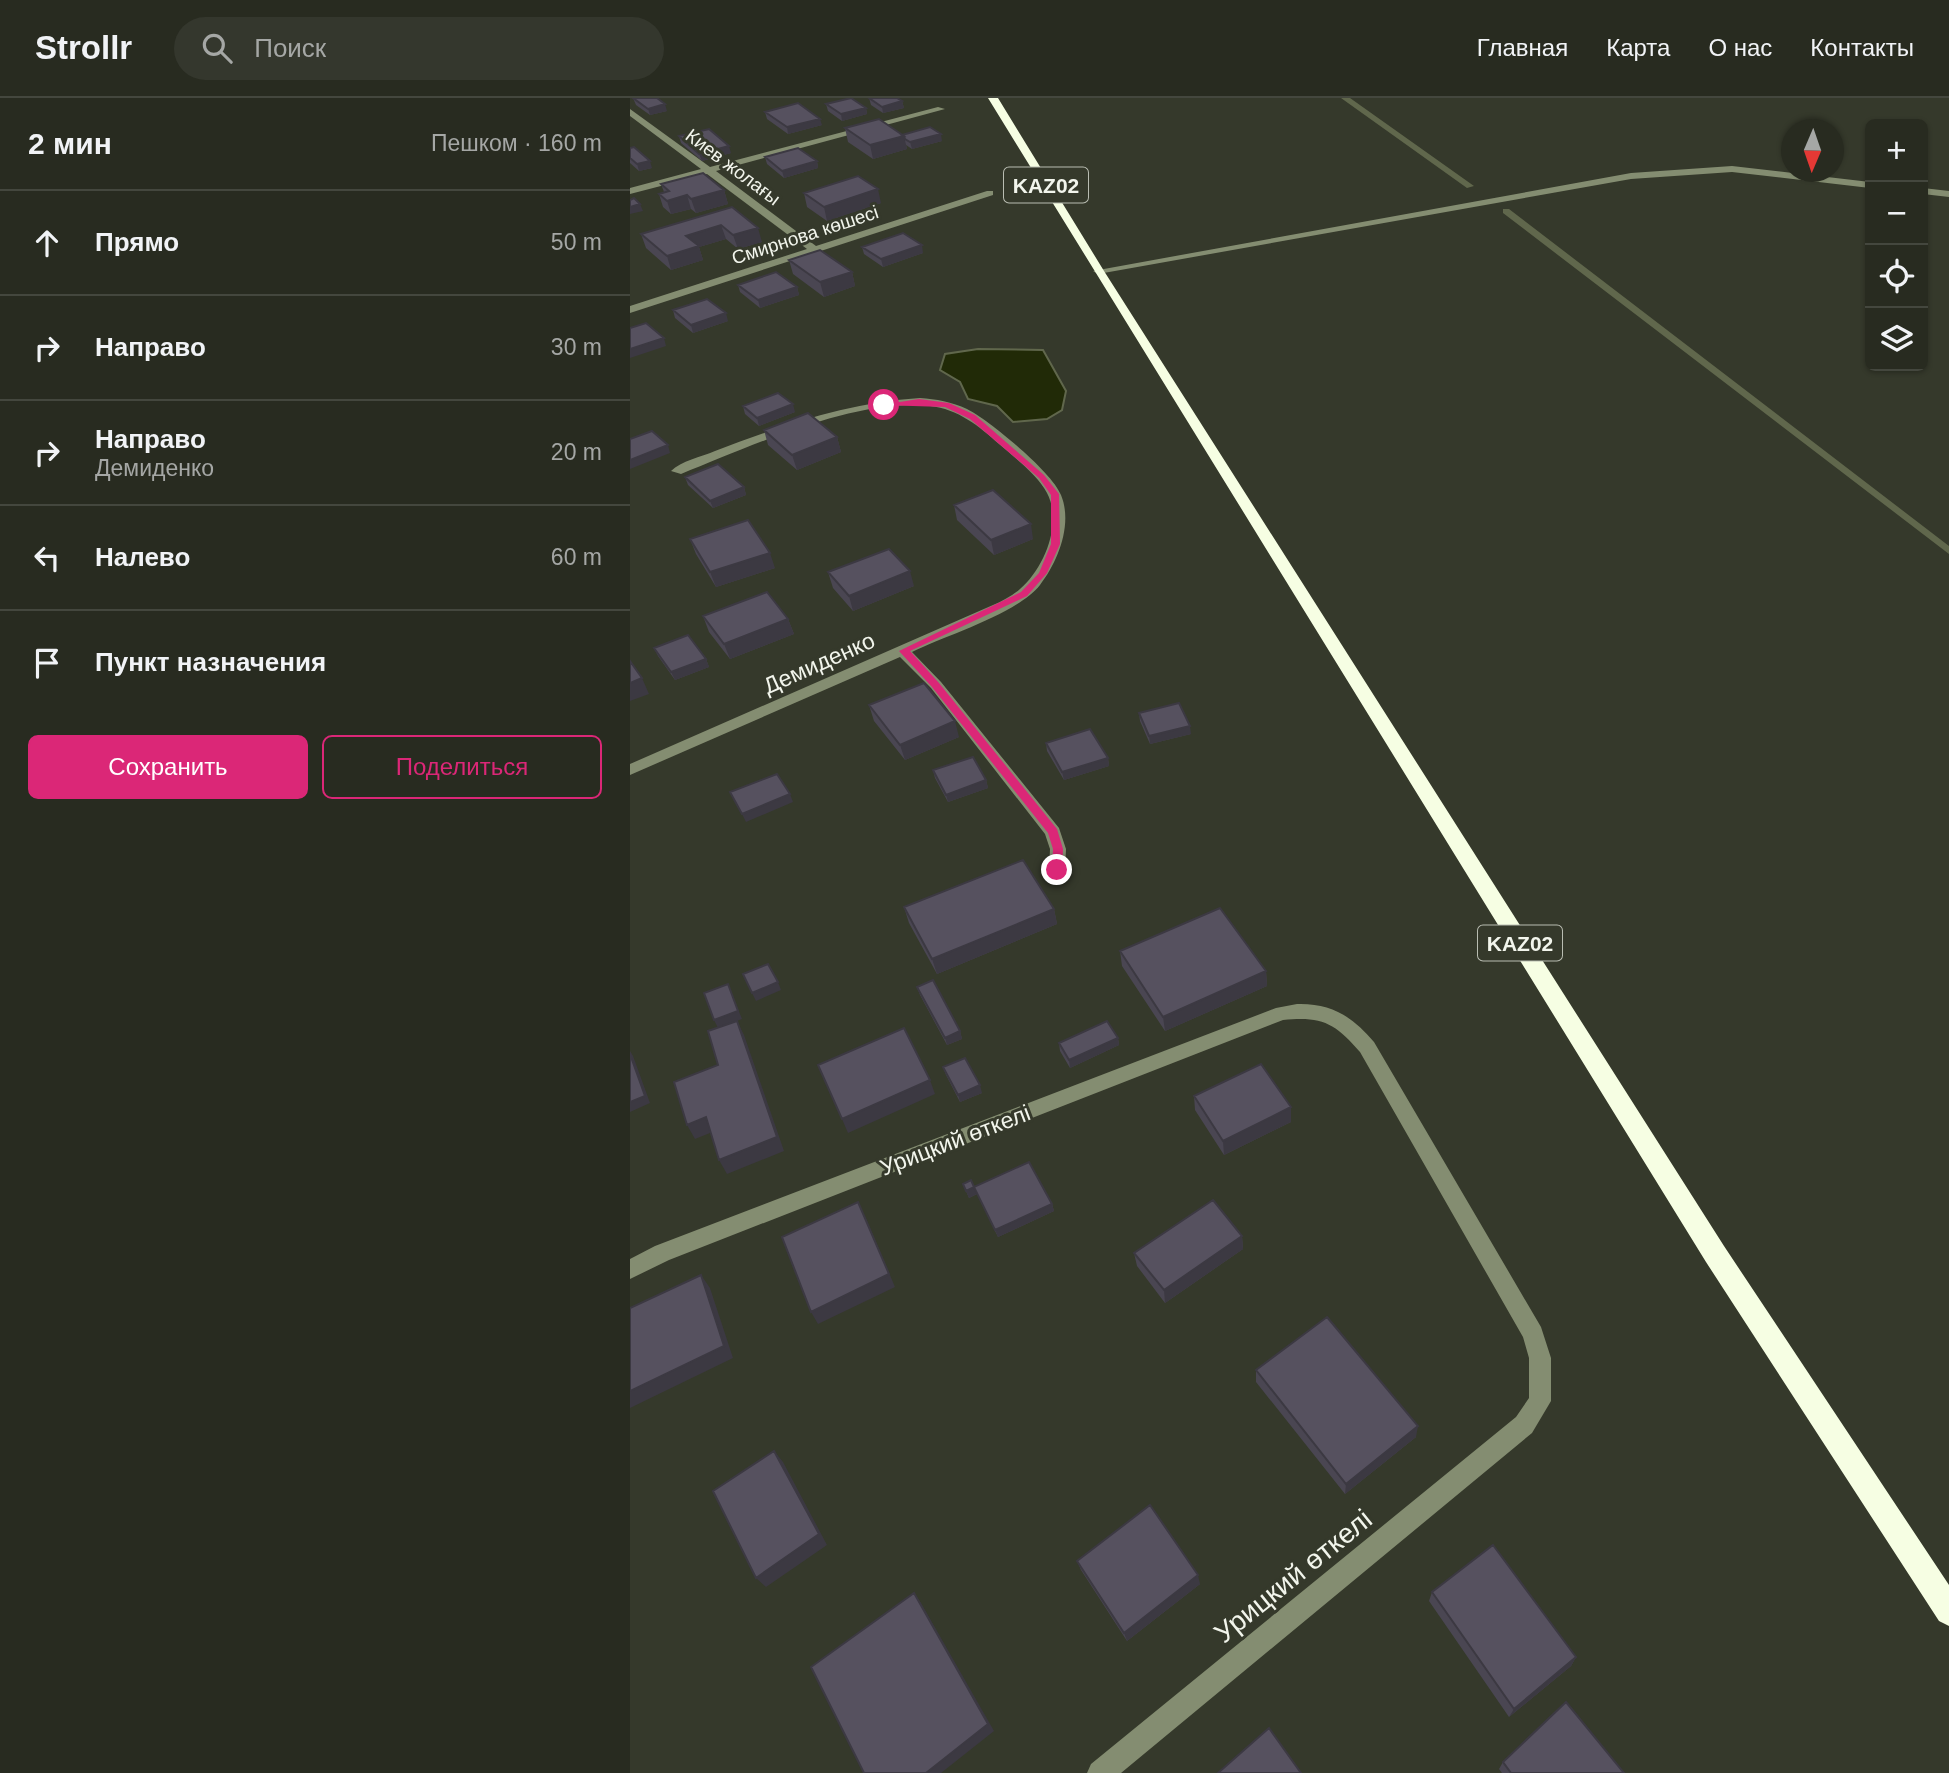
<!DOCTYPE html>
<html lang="ru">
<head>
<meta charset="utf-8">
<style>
	body { margin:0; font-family:Arial,sans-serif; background:#34372d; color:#f1f3f6 }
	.controls { position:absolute; right:21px; top:21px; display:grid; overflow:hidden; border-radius:10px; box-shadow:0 2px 5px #0004 }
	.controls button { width:63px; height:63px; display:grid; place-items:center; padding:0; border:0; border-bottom:2px solid #44473e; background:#282b20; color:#f1f3f6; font:35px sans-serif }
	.compass { position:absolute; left:1151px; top:21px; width:63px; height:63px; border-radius:50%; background:#282b20; box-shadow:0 2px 5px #0004; rotate:182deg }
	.stop { position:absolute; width:21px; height:21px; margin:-16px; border:5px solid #db2777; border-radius:50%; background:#fff }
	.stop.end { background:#db2777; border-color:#fff; box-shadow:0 2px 7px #0008 }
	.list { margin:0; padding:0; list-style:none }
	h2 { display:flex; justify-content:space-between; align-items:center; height:91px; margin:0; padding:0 28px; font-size:30px }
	h2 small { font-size:23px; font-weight:400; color:#a5a7a5 }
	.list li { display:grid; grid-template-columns:46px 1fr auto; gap:21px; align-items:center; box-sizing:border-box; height:105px; padding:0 28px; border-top:2px solid #44473e }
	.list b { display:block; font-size:26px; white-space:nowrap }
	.list p { margin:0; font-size:23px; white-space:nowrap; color:#a5a7a5 }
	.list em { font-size:23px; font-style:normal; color:#a5a7a5 }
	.actions { display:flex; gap:14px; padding:21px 28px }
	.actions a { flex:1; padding:16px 0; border:2px solid #db2777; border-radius:10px; text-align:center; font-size:24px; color:#db2777 }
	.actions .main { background:#db2777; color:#fff }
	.icon { flex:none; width:38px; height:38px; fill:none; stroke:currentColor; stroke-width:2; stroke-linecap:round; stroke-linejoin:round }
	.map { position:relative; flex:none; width:1319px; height:1675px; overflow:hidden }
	header { display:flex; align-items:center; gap:42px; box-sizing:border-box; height:98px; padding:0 35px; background:#282b20; border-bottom:2px solid #44473e }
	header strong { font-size:33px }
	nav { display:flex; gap:38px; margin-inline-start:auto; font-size:24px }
	.search { width:490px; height:63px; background:#34372d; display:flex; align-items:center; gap:18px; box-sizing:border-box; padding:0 24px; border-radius:38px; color:#a5a7a5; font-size:26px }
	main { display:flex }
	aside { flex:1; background:#282b20 }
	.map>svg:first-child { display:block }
	.water { fill:#212a07; stroke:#60674c; stroke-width:2 }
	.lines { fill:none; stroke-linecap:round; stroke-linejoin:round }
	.stream { fill:#60674c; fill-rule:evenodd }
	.minor { fill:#848d71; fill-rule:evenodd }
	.highway { fill:#f6fee3; fill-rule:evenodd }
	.wall { fill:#4a4652 }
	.shaded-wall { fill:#3c3942 }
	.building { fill:#56515f; stroke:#3c3942; stroke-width:2 }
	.route { fill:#db2777 }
	.labels { text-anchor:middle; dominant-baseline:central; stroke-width:6; stroke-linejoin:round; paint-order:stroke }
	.far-street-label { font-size:19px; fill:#f2f5ec; stroke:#35392b }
	.shield { fill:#35392b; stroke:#b9bdb2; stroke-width:2 }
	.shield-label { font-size:21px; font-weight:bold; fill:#f2f5ec }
	.street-label { font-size:23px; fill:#f2f5ec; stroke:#35392b }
	.near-street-label { font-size:28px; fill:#f2f5ec; stroke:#35392b }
</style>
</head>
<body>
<header>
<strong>Strollr</strong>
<div class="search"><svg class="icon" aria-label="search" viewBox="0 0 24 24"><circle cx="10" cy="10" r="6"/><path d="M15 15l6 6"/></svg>Поиск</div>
<nav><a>Главная</a><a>Карта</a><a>О нас</a><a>Контакты</a></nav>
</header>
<main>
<aside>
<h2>2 мин<small>Пешком · 160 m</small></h2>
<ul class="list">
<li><svg class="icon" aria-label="ahead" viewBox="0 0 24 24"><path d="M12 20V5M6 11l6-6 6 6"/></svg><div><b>Прямо</b></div><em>50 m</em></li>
<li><svg class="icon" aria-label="right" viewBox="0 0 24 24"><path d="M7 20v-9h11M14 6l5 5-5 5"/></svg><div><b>Направо</b></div><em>30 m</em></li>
<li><svg class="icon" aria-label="right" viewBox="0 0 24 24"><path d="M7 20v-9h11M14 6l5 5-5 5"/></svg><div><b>Направо</b><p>Демиденко</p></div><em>20 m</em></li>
<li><svg class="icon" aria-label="left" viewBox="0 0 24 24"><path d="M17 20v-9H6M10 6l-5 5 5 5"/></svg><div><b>Налево</b></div><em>60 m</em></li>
<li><svg class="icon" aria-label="arrive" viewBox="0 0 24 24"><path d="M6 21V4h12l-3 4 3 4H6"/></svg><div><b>Пункт назначения</b></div></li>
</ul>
<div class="actions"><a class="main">Сохранить</a><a>Поделиться</a></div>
</aside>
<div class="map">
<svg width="1319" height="1675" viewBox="0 0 1319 1675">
	<rect width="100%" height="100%" fill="#35392b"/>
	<!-- water -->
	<path class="water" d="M348,251L413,252L436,293L432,312L417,321L383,324L367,308L338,301L330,284L310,272L315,256Z"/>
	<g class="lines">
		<!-- stream -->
		<path class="stream" d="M711,0H720L844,88L837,90Z
			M873,111H879L1319,448V456L873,115Z"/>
		<!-- minor -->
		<path class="minor" d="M308,9L315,11L86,73L186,148L357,93H363V97L0,215V208L177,151L77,76L0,96V90L71,71L0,18V11L80,69Z
			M1102,68L1240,84V90L1102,74L1001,81L468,176L463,173L1001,75Z
			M1293,90L1319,93V99L1293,96Z
			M290,300C306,301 322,304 337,311C359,322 422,374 431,397C443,426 428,464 410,487C387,516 317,537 282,554L311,584L429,730L436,751L435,772L427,778L419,772L420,751L415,736L301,590L270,559L0,677V666L363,507C372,503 382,498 390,491C414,471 433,425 417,395C407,376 385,360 369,346C349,328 328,311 300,308C225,300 121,348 51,376L41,373C51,363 71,359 85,353C151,328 219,304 290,300Z
			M667,906C701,905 722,918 744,944L911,1229L921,1260V1303L902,1335L491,1675H457L461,1666L886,1319L899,1300V1260L893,1239L730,954C705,925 692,918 653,922L39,1162L0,1181V1161L25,1148L646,910Z"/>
		<!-- highway -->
		<path class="highway" d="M358,0H368L474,173L1094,1148L1319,1487V1528L1309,1523L1076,1164Z"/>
	</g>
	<!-- wall -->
	<path class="wall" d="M3,0L37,13L20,17L6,7Z
		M239,0L272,3L274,10L253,15L241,7Z
		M196,6L236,10L237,16L212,23L198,13Z
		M135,14L192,27L158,36L137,21Z
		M215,30L272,37L312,43L282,51L276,47L277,51L243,61L218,44Z
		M49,38L101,55L72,63L51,45Z
		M0,50L22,70L9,73L0,65Z
		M135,59L187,63L188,70L154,80L137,66Z
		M31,86L94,92L98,106L66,115L61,111L41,116L33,109L29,96L34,94Z
		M174,95L251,105L197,123L177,109Z
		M102,109L132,144L108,151L96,141L69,149L73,162L41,172L16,150L11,136Z
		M232,149L293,155L253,169L234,156Z
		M159,162L222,174L225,188L194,199L163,176Z
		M108,187L167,189L169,197L130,210L110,194Z
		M43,212L98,223L63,235L45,220Z
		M113,308L165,314L129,328L115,316Z
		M134,332L207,339L211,354L167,372L138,347Z
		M55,379L114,389L116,397L83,410L58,387Z
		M324,407L403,441L364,457L327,422Z
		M60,441L145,470L86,489L66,456Z
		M198,474L284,488L223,513L203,490Z
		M73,518L158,521L164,536L100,561L79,534Z
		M24,550L76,561L79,569L45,582L28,558Z
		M239,607L329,639L275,662L244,623Z
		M509,615L561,636L520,646L510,623Z
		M416,645L478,660L479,668L434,682L417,653Z
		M303,672L356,682L358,690L318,704L305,680Z
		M274,809L424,811L427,826L307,876L279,825Z
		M490,853L636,873L637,888L535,933L492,868Z
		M287,889L330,933L332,941L317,947L290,897Z
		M488,940L489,947L440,970L430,953L429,945Z
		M313,969L352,995L330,1004L316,977Z
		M564,998L661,1024L594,1057L565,1012Z
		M333,1086L422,1106L424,1113L368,1139L347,1096L339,1100Z
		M612,1138L613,1151L535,1205L507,1168L504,1155Z
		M626,1272L786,1339L715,1396L626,1284Z
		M447,1463L570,1486L497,1543L451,1472Z
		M802,1494L946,1559L941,1568L879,1619L799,1503Z
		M873,1664L994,1675H872L869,1671Z"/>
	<!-- shaded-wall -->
	<path class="shaded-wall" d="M272,3L274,10L253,15L252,9Z
		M35,6L37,13L20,17L18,11Z
		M236,10L237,16L212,23L211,16Z
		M190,21L192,27L158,36L157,29Z
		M311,36L312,43L282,51L280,44Z
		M274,38L277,51L243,61L240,47Z
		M99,48L101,55L72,63L69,56Z
		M20,63L22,70L9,73L7,66Z
		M187,63L188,70L154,80L152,73Z
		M248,91L251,105L197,123L194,109Z
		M94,92L98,106L66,115L61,101Z
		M57,97L61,111L41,116L37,103Z
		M10,106L13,113L0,116V109Z
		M91,127L96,141L69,149L73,162L41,172L37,158L56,138Z
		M128,130L132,144L108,151L103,137Z
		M292,147L293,155L253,169L251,161Z
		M222,174L225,188L194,199L190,184Z
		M167,189L169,197L130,210L128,202Z
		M96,215L98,223L63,235L61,227Z
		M34,240L36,248L0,260V251Z
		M163,306L165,314L129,328L127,320Z
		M207,339L211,354L167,372L162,357Z
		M38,347L40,355L0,371V362Z
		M114,389L116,397L83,410L80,403Z
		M401,426L403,441L364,457L361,442Z
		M140,455L145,470L86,489L80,474Z
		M280,473L284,488L223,513L219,498Z
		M158,521L164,536L100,561L94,546Z
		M76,561L79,569L45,582L41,574Z
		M12,580L19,596L0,603V585Z
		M325,623L329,639L275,662L270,647Z
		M560,628L561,636L520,646L519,638Z
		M478,660L479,668L434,682L432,674Z
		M356,682L358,690L318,704L316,697Z
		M160,696L163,704L116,724L112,716Z
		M424,811L427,826L307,876L302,861Z
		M636,873L637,888L535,933L533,919Z
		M148,884L151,892L126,903L122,895Z
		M98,886L112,921L88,930L84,922Z
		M107,923L114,937L154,1053L97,1076L89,1062Z
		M330,933L332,941L317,947L315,940Z
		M488,940L489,947L440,970L439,962Z
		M0,953L3,958L20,1005L0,1014Z
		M300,982L305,996L218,1035L212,1021Z
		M350,987L352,995L330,1004L328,997Z
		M661,1009V1024L594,1057L593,1043Z
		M76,1019L85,1033L65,1041L57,1027Z
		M344,1089L347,1096L339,1100L336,1093Z
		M422,1106L424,1113L368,1139L365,1132Z
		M235,1118L265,1189L188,1226L181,1214Z
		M612,1138L613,1151L535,1205L534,1192Z
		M71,1177L80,1190L103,1260L0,1310V1293Z
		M788,1328L786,1339L715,1396L716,1386Z
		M144,1353L153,1364L197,1447L136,1489L126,1480Z
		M568,1477L570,1486L497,1543L494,1535Z
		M284,1495L291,1505L364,1633L311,1675H296Z
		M946,1559L941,1568L879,1619L884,1611Z"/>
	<!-- building -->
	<path class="building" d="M3,0H27L35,6L18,11Z
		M221,0L236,10L211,16L196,6Z
		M239,0H267L272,3L252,9Z
		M168,5L190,21L157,29L135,14Z
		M249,21L274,38L240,47L215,30Z
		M300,29L311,36L280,44L275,41L274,38L272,37Z
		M79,31L99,48L69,56L49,38Z
		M4,49L20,63L7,66L0,60V50Z
		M168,50L187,63L152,73L135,59Z
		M73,75L94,92L61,101L57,97L37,103L29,96L39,93L31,86Z
		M228,78L248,91L194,109L174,95Z
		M4,100L10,106L0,109V102Z
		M102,109L128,130L103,137L91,127L56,138L69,148L37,158L11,136Z
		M273,135L292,147L251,161L232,149Z
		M190,152L222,174L190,184L159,162Z
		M146,174L167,189L128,202L108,187Z
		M77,201L96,215L61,227L43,212Z
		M16,225L34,240L0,251V230Z
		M148,295L163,306L127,320L113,308Z
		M178,315L207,339L162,357L134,332Z
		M22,333L38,347L0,362V341Z
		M88,366L114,389L80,403L55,379Z
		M363,392L401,426L361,442L324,407Z
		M118,422L140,455L80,474L60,441Z
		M259,451L280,473L219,498L198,474Z
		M137,494L158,521L94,546L73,518Z
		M58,537L76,561L41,574L24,550Z
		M0,563L12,580L0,585Z
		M294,585L325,623L270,647L239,607Z
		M549,605L560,628L519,638L509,615Z
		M460,631L478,660L432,674L416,645Z
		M343,659L356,682L316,697L303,672Z
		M147,676L160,696L112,716L100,694Z
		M393,762L424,811L302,861L274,809Z
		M590,810L636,873L533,919L490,853Z
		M138,866L148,884L122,895L113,876Z
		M303,882L330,933L315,940L287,889Z
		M98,886L108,913L84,922L74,895Z
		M107,923L147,1039L89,1062L76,1019L57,1027L44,984L88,967L78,933Z
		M477,923L488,940L439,962L429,945Z
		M274,930L300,982L212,1021L188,967Z
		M0,956L15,998L0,1004Z
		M335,960L350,987L328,997L313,969Z
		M631,966L661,1009L593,1043L564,998Z
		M399,1064L422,1106L365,1132L344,1089L336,1093L333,1086L341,1082L344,1089Z
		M583,1102L612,1138L534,1192L504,1155Z
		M228,1104L259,1176L181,1214L152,1139Z
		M71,1177L94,1248L0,1293V1210Z
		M697,1219L788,1328L716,1386L626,1272Z
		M144,1353L189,1436L126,1480L83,1393Z
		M520,1407L568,1477L494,1535L447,1463Z
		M863,1447L946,1559L884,1611L802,1494Z
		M284,1495L358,1626L296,1675H234L181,1569Z
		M936,1604L994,1675H881L873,1664Z
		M639,1630L671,1675H588Z"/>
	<!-- route -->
	<path class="route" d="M289,301L319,305L345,317L414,377L429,396L430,446L417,475L397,498L280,553L309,585L427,731L433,751L432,772L427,776L422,772L423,751L418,735L302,589L269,553L391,494L409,475L421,446V397L409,380L340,321L315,309L250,307Z"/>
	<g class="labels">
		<!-- far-street labels -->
		<g class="far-street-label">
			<text transform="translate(103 69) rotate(37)">Киев жолағы</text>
			<text transform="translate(175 137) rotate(-18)">Смирнова көшесі</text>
		</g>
		<!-- shield labels -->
		<g class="shield">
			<rect x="374" y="69.5" width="84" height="35" rx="5"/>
			<rect x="848" y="827.5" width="84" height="35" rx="5"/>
		</g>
		<g class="shield-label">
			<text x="416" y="87">KAZ02</text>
			<text x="890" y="845">KAZ02</text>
		</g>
		<!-- street labels -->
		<g class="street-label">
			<text transform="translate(189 565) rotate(-24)">Демиденко</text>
			<text transform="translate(325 1042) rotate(-21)">Урицкий өткелі</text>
		</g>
		<!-- near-street labels -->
		<g class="near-street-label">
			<text transform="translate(663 1478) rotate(-39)">Урицкий өткелі</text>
		</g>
	</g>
</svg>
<div class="controls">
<button>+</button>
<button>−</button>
<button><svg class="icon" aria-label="locate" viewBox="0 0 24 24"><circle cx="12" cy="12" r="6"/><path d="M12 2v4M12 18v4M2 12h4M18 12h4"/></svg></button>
<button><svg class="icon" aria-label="layers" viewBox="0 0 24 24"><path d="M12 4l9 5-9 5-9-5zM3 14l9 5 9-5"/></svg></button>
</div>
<svg class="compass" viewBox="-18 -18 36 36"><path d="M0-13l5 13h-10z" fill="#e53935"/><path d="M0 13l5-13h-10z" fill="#a5a7a5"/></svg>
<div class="stop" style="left:254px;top:307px"></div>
<div class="stop end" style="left:427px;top:772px"></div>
</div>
</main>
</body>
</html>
